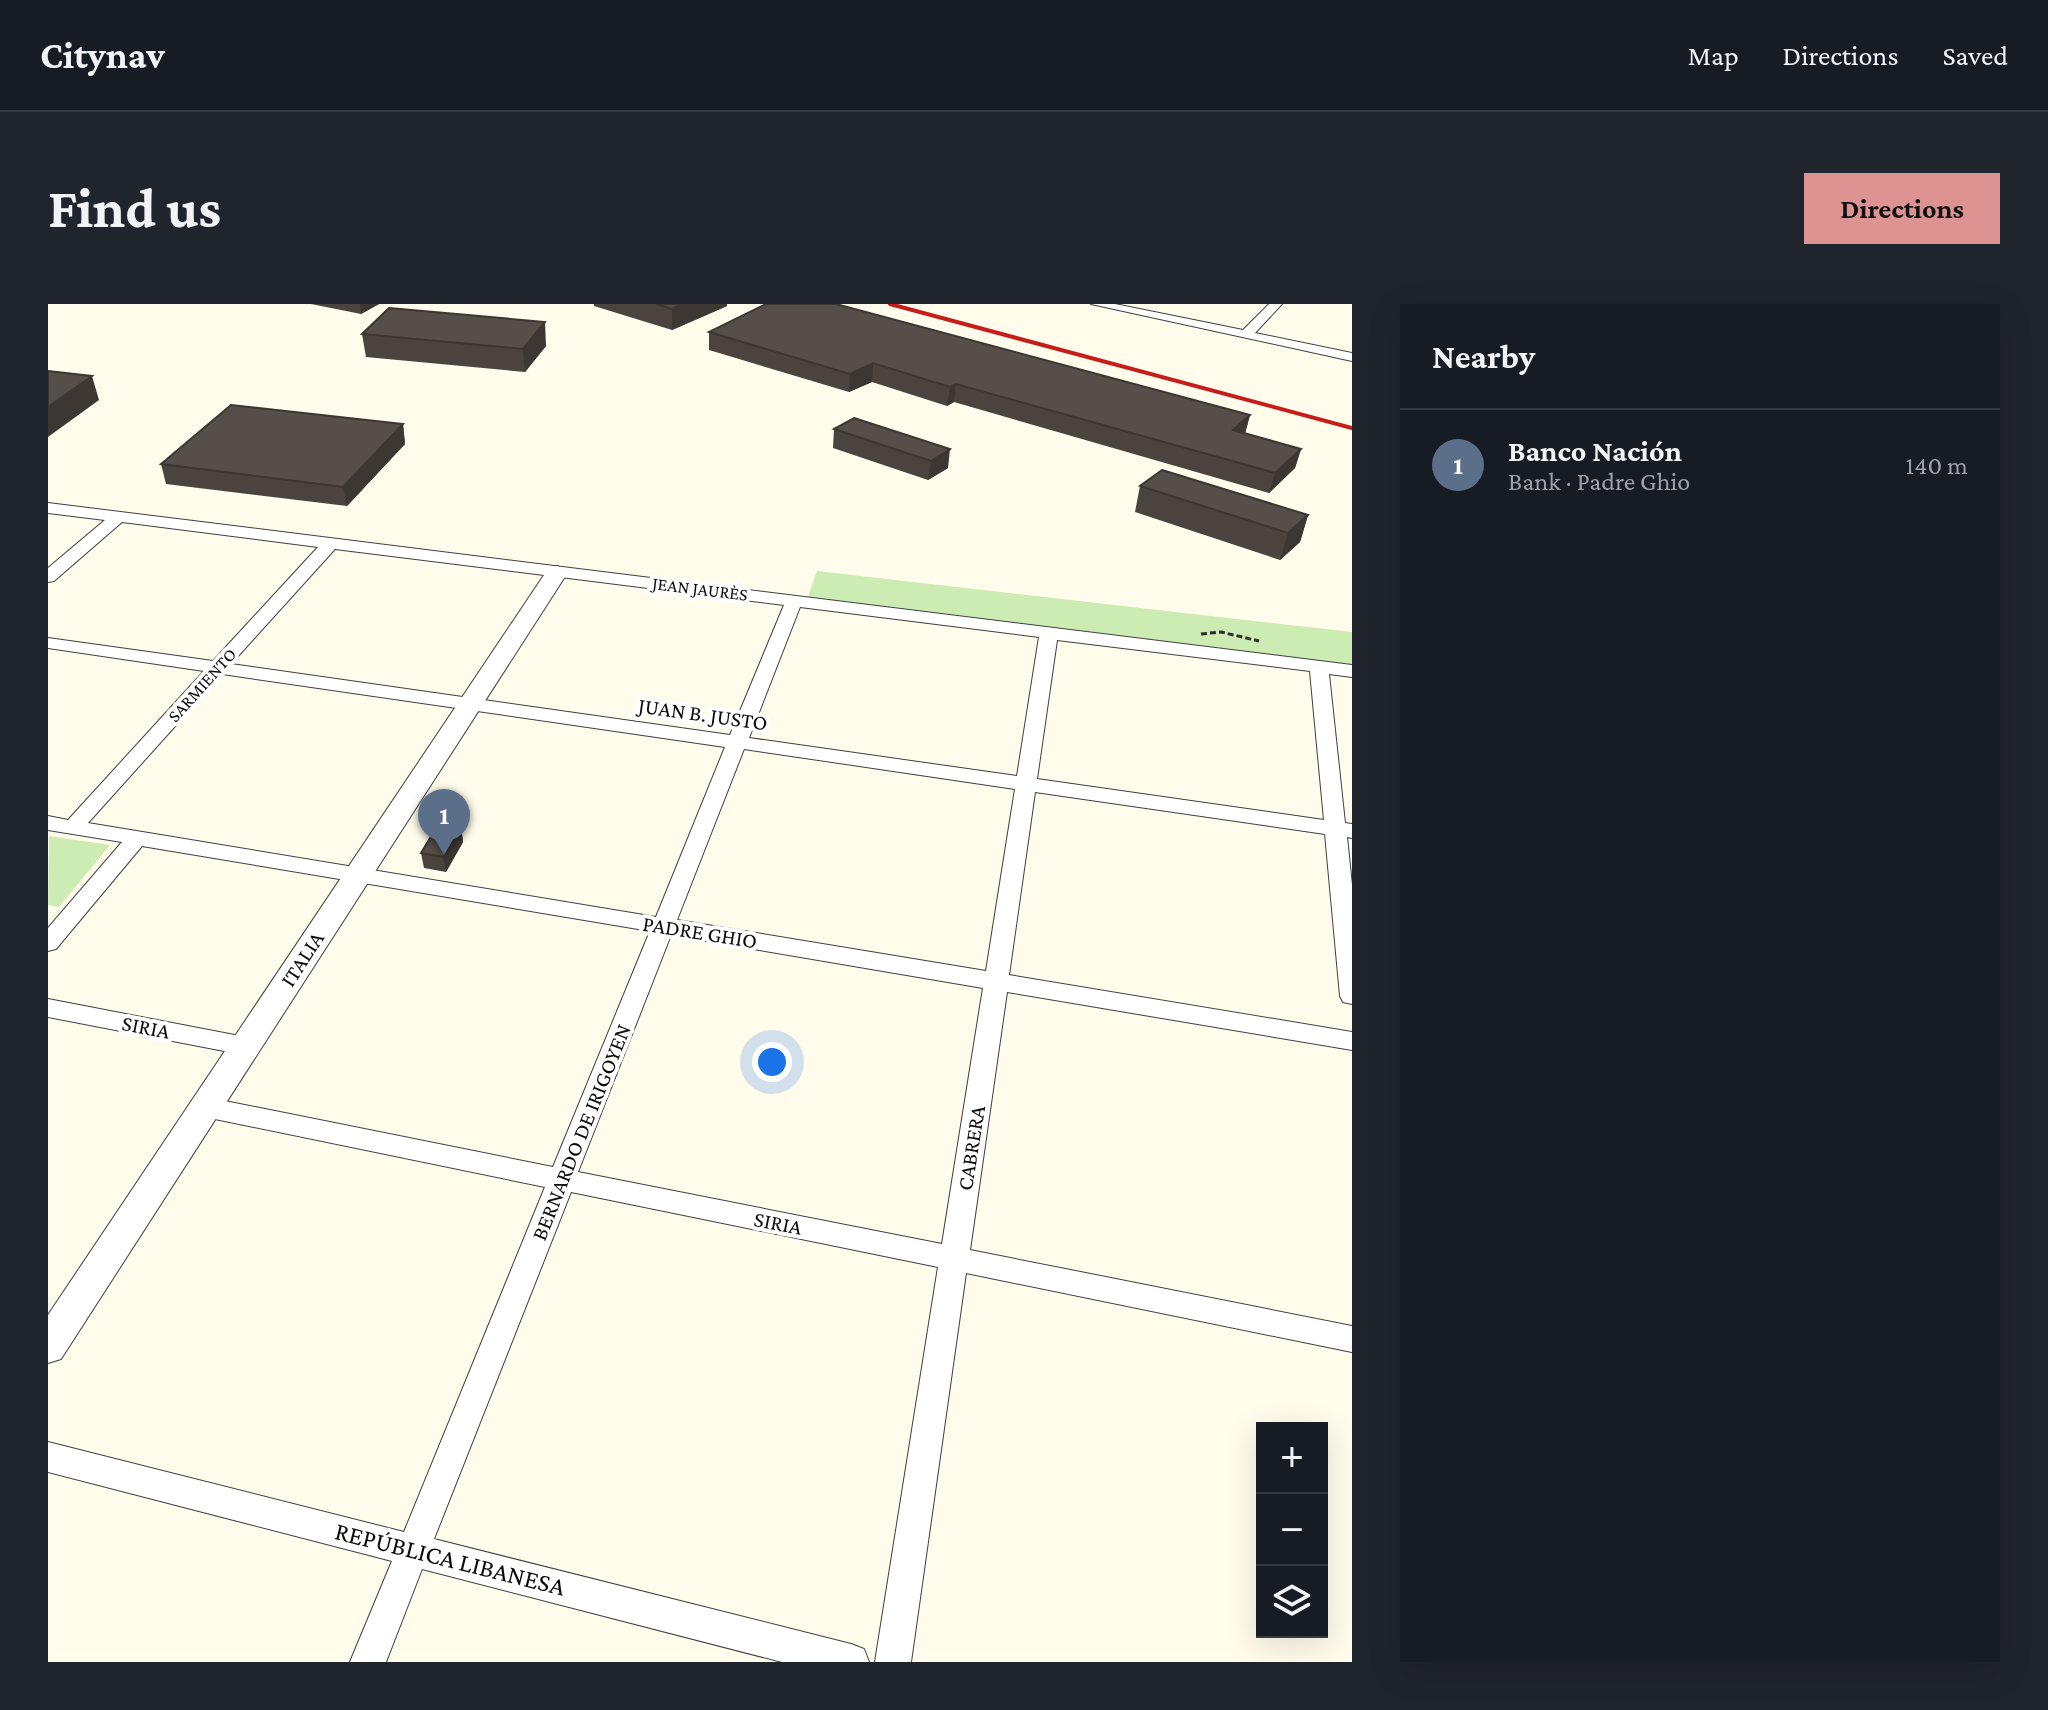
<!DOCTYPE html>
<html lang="en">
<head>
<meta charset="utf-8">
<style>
	body { margin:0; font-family:"Crimson Pro",serif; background:#20242c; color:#f1f3f6 }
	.controls { position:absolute; right:24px; bottom:24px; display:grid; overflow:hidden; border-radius:0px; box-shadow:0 8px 32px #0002 }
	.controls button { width:72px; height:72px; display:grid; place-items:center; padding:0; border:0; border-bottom:2px solid #363941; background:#171b24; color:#f1f3f6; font:40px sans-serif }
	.you { position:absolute; left:724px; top:758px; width:28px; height:28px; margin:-20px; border:6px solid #fff; border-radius:50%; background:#1a73e8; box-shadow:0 0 0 12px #1a73e833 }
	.badge { display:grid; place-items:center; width:52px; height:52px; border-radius:50%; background:#de9393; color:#fff; font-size:26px; font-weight:700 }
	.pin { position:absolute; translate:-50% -66px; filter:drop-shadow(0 2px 4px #0008) }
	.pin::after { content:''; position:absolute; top:42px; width:28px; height:24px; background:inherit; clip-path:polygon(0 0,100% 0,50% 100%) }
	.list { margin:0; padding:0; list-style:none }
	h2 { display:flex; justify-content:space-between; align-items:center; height:104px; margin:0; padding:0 32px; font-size:34px }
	h2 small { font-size:26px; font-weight:400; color:#9ea1a6 }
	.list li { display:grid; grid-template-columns:52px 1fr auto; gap:24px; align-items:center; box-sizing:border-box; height:112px; padding:0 32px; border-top:2px solid #363941 }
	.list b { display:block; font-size:30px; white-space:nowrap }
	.list p { margin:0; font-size:26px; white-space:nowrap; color:#9ea1a6 }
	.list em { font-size:26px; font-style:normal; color:#9ea1a6 }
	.icon { flex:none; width:44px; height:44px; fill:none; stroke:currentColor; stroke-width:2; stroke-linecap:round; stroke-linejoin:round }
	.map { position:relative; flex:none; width:1304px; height:1358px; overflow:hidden; border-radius:0px }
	header { display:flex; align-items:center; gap:48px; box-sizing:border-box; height:112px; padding:0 40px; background:#171b24; border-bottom:2px solid #363941 }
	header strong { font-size:38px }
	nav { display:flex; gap:44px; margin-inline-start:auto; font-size:28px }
	.intro { display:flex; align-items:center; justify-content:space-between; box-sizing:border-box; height:192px; padding:0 48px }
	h1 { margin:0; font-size:56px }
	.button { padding:20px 36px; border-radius:0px; background:#de9393; color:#111; font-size:28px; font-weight:700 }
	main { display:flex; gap:48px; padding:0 48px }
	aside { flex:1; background:#171b24; border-radius:0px; box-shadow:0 8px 32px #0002 }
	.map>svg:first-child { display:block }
	.green { fill:#cdecb3 }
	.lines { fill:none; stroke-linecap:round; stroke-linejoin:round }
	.minor-casing { stroke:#3f3f3f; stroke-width:2 }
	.tertiary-casing { stroke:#3f3f3f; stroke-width:2 }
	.path { stroke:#2e2e2e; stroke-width:3; stroke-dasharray:6 3; stroke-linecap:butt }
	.minor { fill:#fff; fill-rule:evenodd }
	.tertiary { fill:#fff; fill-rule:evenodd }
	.rail { stroke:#c61d1b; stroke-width:4 }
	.wall { fill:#4a433e }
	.shaded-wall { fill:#3c3732 }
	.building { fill:#564e48; stroke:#3c3732; stroke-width:2 }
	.labels { text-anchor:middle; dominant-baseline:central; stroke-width:8; stroke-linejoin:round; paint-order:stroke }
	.far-street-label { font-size:18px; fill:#0c0c0c; stroke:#fff }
	.street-label { font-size:22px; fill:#0c0c0c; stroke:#fff }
	.near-street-label { font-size:26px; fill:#0c0c0c; stroke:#fff }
</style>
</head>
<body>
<header>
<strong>Citynav</strong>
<nav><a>Map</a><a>Directions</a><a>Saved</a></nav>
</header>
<div class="intro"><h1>Find us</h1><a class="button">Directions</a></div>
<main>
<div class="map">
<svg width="1304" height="1358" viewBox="0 0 1304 1358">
	<rect width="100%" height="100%" fill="#fffcec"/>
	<!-- green -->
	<path class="green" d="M769,267L1304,328V361L760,293Z
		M1,532L62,541L11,603L0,601Z"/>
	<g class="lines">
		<!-- minor casing -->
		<g class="minor-casing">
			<path id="minor" d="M1043,0H1067L1195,26L1221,0H1234L1207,29L1304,49V57Z
				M0,199L1304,361V373L1281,370L1297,519L1304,520V534L1299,533L1304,581V700L1295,698L1292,692L1277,530L987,488L961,671L1304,728V746L959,688L922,946L1304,1022V1048L918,969L863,1358H827L890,963L523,888L386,1235L803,1340L816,1345L821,1358H734L374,1265L338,1358H302L344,1257L0,1168V1138L356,1228L497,883L157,813L148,810L144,803L148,796L157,793L505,863L602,627L94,542L8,645L0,647V624L74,538L0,526V512L20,516L156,367L0,344V334L165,357L270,243L74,218L6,277L0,278V264L57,216L0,209ZM287,245L736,301L682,431L183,360ZM752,303L991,333L969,472L701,434ZM1009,336L1262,367L1276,516L989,475ZM174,370L677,443L608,613L40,519ZM696,445L967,485L938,667L629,616ZM623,631L935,684L894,940L530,868Z
				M0,695L197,733L206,736L210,742L206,748L197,751L0,713Z"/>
		</g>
		<!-- tertiary casing -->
		<g class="tertiary-casing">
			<path id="tertiary" d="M509,262L520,268L13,1055L0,1059V1011L498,268Z"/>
		</g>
		<!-- path -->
		<path class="path" d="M1153,330L1173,328L1211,337"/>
		<!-- minor -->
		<use href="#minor" class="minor"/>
		<!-- tertiary -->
		<use href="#tertiary" class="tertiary"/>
		<!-- rail -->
		<path class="rail" d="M842,0L1304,124"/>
	</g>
	<!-- wall -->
	<path class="wall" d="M263,0H331L313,10Z
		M546,0H679V2L624,26L546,2Z
		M661,28L1202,111L1197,129L1253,145L1247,164L1221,189L906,98L899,102L824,78L801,88L661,46Z
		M314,30L498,42L477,68L318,53Z
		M806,114L900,164L880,176L785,144L786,125Z
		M355,120L357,140L299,202L118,180L113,160Z
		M1092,182L1260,211L1252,238L1232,256L1087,208Z
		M413,522L415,538L398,568L376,564L373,549Z"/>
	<!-- shaded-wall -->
	<path class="shaded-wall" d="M312,0H331L313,10Z
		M635,0H679V2L624,26V5Z
		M497,18L498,42L477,68L475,45Z
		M825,59L824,78L801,88L802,70Z
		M44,72L51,96L0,133V103Z
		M908,80L906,98L899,102L902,83Z
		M1202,111L1197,130L1185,126Z
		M355,120L357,140L299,202L295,183Z
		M902,145L900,164L880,176L883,157Z
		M1253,145L1247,164L1221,189L1227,169Z
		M1260,211L1252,238L1232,256L1240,229Z
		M413,522L415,538L398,568L395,553Z"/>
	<!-- building -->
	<path class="building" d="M608,0H635L624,5Z
		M718,0H788L1202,111L1185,126L1253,145L1227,169L908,80L902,83L825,59L802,70L661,28Z
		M341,4L497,18L475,45L314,30Z
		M0,67L44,72L0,103Z
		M183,101L355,120L295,183L113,160Z
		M806,114L902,145L883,157L786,125Z
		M1114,166L1260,211L1240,229L1092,182Z
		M391,519L413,522L395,553L373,549Z"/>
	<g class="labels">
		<!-- far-street labels -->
		<g class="far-street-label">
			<text transform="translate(652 285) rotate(7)">JEAN JAURÈS</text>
			<text transform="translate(154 381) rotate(-48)">SARMIENTO</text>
		</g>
		<!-- street labels -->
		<g class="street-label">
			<text transform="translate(655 410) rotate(8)">JUAN B. JUSTO</text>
			<text transform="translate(652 628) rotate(9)">PADRE GHIO</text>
			<text transform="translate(254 655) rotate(-57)">ITALIA</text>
			<text transform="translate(98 723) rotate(11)">SIRIA</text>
			<text transform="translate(533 828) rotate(-68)">BERNARDO DE IRIGOYEN</text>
			<text transform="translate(923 844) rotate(-81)">CABRERA</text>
			<text transform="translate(730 919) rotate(11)">SIRIA</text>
		</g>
		<!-- near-street labels -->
		<g class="near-street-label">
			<text transform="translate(402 1255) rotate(14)">REPÚBLICA LIBANESA</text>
		</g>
	</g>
</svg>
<div class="controls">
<button>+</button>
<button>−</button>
<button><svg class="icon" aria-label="layers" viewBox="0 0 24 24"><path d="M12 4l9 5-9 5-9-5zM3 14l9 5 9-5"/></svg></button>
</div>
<div class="you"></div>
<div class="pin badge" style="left:396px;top:551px;background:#5c6f8a">1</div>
</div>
<aside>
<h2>Nearby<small></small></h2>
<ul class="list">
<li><span class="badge" style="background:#5c6f8a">1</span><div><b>Banco Nación</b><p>Bank · Padre Ghio</p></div><em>140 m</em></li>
</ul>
</aside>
</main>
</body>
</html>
